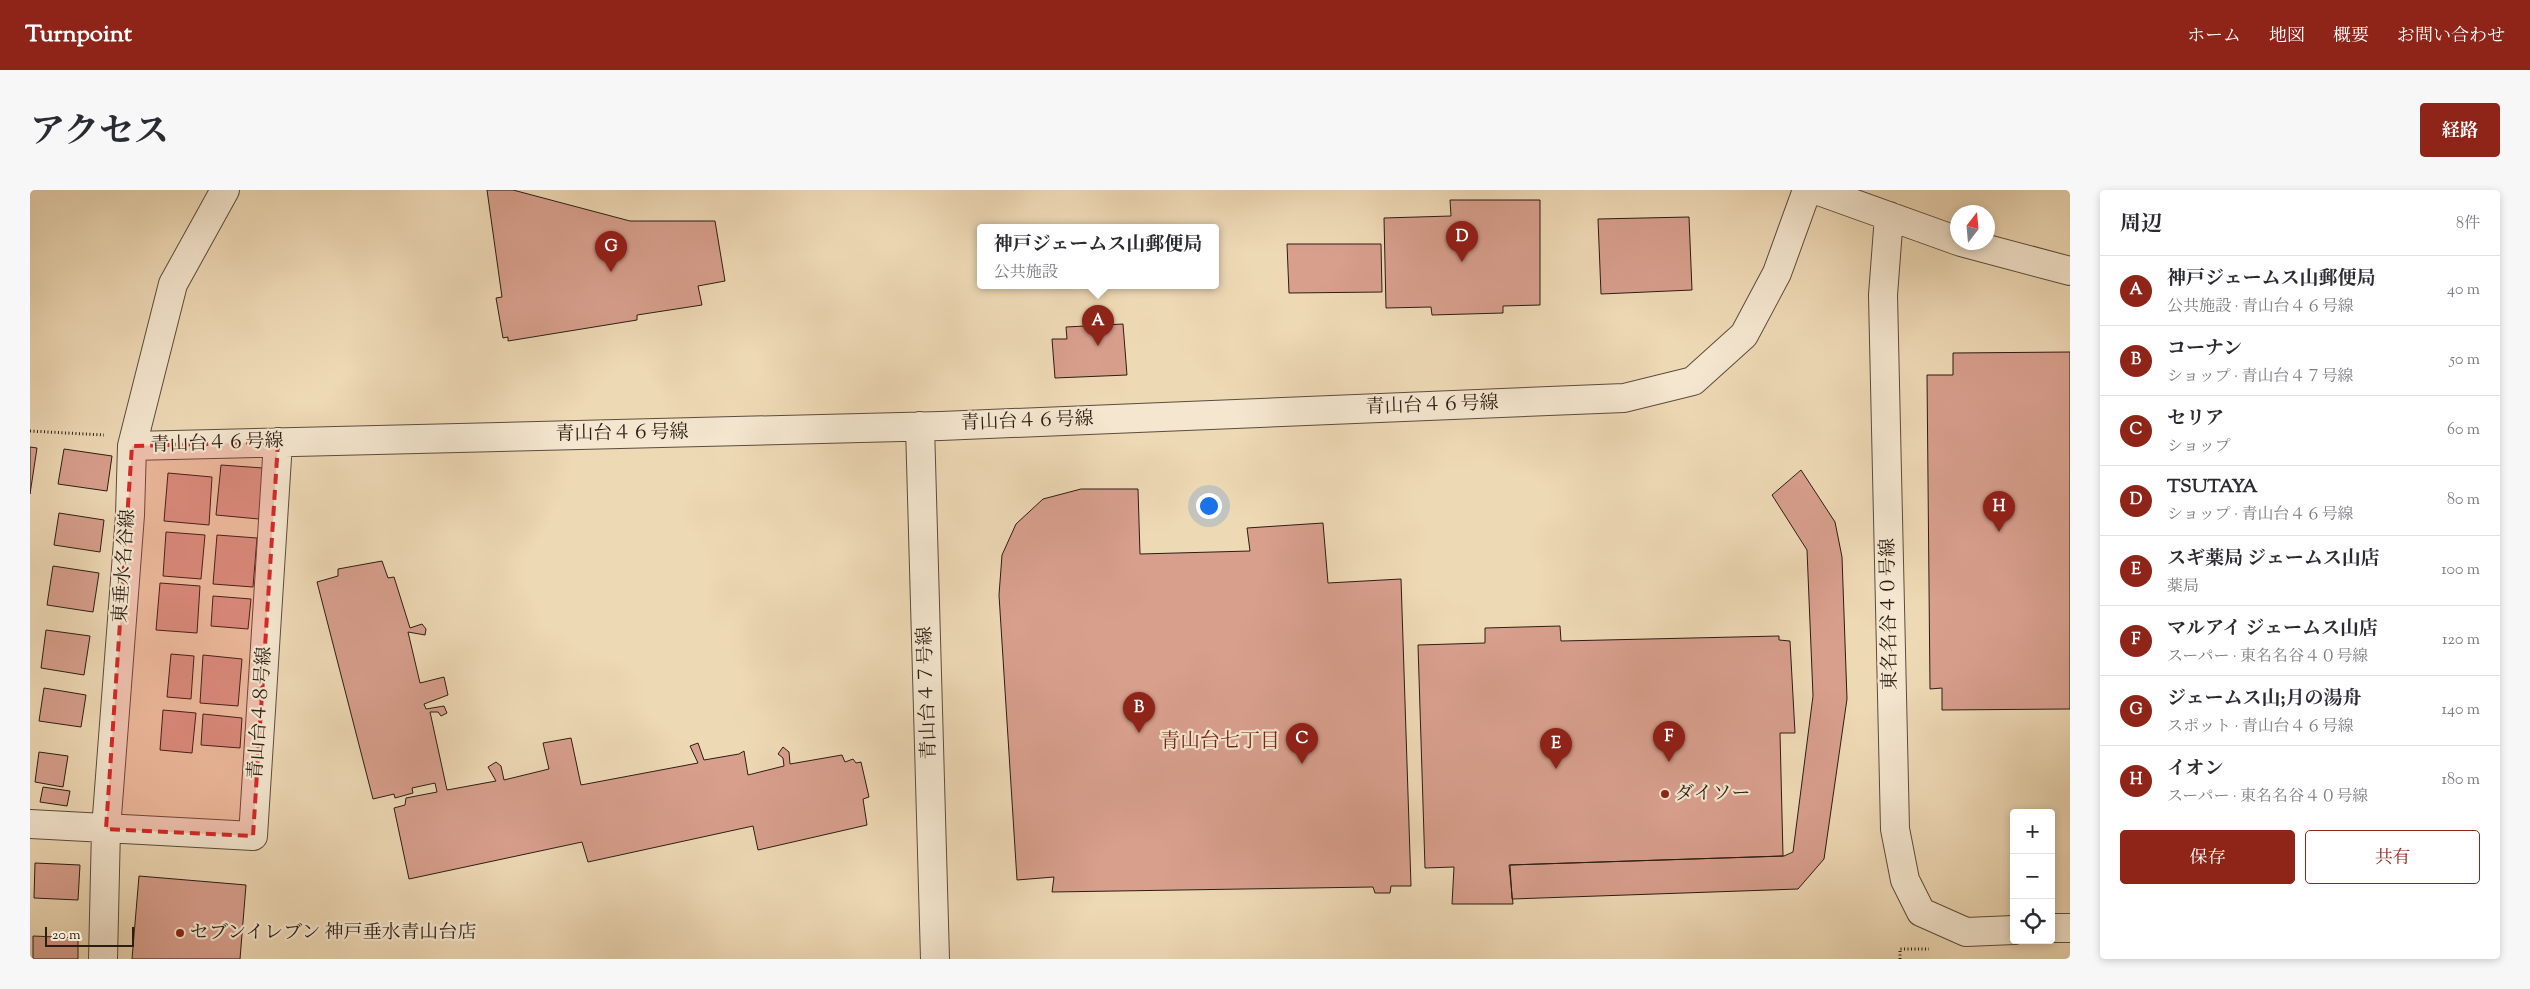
<!DOCTYPE html>
<html lang="ja">
<head>
<meta charset="utf-8">
<style>
	body { margin:0; font-family:"Sorts Mill Goudy","Noto Serif JP",serif; background:#f7f7f7; color:#2b2b33 }
	.controls { position:absolute; right:15px; bottom:15px; display:grid; overflow:hidden; border-radius:5px; box-shadow:0 2px 8px #0003 }
	.controls button { width:45px; height:45px; display:grid; place-items:center; padding:0; border:0; border-bottom:1px solid #e1e1e2; background:#fff; color:#2b2b33; font:25px sans-serif }
	.compass { position:absolute; left:1920px; top:15px; width:45px; height:45px; border-radius:50%; background:#fff; box-shadow:0 2px 8px #0003; rotate:16deg }
	.scale { position:absolute; left:15px; bottom:12px; width:89px; box-sizing:border-box; padding-left:5px; border:2px solid #2b1d13; border-top:0; font-size:14px; line-height:18px; white-space:nowrap; color:#2b1d13; -webkit-text-stroke:4px #f4e6cf; paint-order:stroke }
	.you { position:absolute; left:1178px; top:315px; width:18px; height:18px; margin:-12px; border:4px solid #fff; border-radius:50%; background:#1a73e8; box-shadow:0 0 0 8px #1a73e833 }
	.badge { display:grid; place-items:center; width:32px; height:32px; border-radius:50%; background:#8f2418; color:#fff; font-size:16px; font-weight:700 }
	.pin { position:absolute; translate:-50% -41px; filter:drop-shadow(0 1px 2px #0008) }
	.pin::after { content:''; position:absolute; top:26px; width:18px; height:15px; background:inherit; clip-path:polygon(0 0,100% 0,50% 100%) }
	.popup { position:absolute; left:947px; top:34px; width:242px; height:65px; box-sizing:border-box; display:grid; place-content:center; border-radius:5px; background:#fff; filter:drop-shadow(0 1px 4px #0005); font-size:16px; white-space:nowrap; color:#7c7c81 }
	.popup b { font-size:19px; color:#2b2b33 }
	.popup::after { content:''; position:absolute; left:50%; top:100%; margin-left:-10px; border:10px solid transparent; border-top-color:#fff }
	.list { margin:0; padding:0; list-style:none }
	h2 { display:flex; justify-content:space-between; align-items:center; height:65px; margin:0; padding:0 20px; font-size:21px }
	h2 small { font-size:16px; font-weight:400; color:#7c7c81 }
	.list li { display:grid; grid-template-columns:32px 1fr auto; gap:15px; align-items:center; box-sizing:border-box; height:70px; padding:0 20px; border-top:1px solid #e1e1e2 }
	.list b { display:block; font-size:19px; white-space:nowrap }
	.list p { margin:0; font-size:16px; white-space:nowrap; color:#7c7c81 }
	.list em { font-size:16px; font-style:normal; color:#7c7c81 }
	.actions { display:flex; gap:10px; padding:15px 20px }
	.actions a { flex:1; padding:11px 0; border:1px solid #8f2418; border-radius:5px; text-align:center; font-size:18px; color:#8f2418 }
	.actions .main { background:#8f2418; color:#fff }
	.icon { flex:none; width:28px; height:28px; fill:none; stroke:currentColor; stroke-width:2; stroke-linecap:round; stroke-linejoin:round }
	.map { position:relative; flex:none; width:2040px; height:769px; overflow:hidden; border-radius:5px }
	header { display:flex; align-items:center; gap:30px; box-sizing:border-box; height:70px; padding:0 25px; background:#8f2418; color:#fff }
	header strong { font-size:24px }
	nav { display:flex; gap:28px; margin-inline-start:auto; font-size:18px }
	.intro { display:flex; align-items:center; justify-content:space-between; box-sizing:border-box; height:120px; padding:0 30px }
	h1 { margin:0; font-size:35px }
	.button { padding:12px 22px; border-radius:5px; background:#8f2418; color:#fff; font-size:18px; font-weight:700 }
	main { display:flex; gap:30px; padding:0 30px }
	aside { flex:1; background:#fff; border-radius:5px; box-shadow:0 2px 8px #0003 }
	.map>svg:first-child { display:block }
	.building { fill:#d89f8d; stroke:#2b1d13 }
	.lines { fill:none; stroke-linecap:round; stroke-linejoin:round }
	.minor-casing { stroke:#5c4c3c; stroke-width:30 }
	.path { stroke:#2b1d13; stroke-width:3; stroke-dasharray:1 2.5; stroke-linecap:butt }
	.minor { stroke:#f4e6cf; stroke-width:28 }
	.marked { fill:#d62828; fill-opacity:0.2; stroke:#d62828; stroke-width:4; stroke-dasharray:10 6; stroke-linejoin:round }
	.poi-dot { fill:#8f2418; stroke:#f4e6cf; stroke-width:2 }
	.labels { text-anchor:middle; dominant-baseline:central; stroke-width:4.5; stroke-linejoin:round; paint-order:stroke }
	.street-label { font-size:19px; fill:#2b1d13; stroke:#f4e6cf }
	.poi-label { font-size:19px; fill:#2b1d13; stroke:#f4e6cf; text-anchor:start }
	.neighbourhood-label { font-size:20px; fill:#7a1f14; stroke:#f4e6cf }
</style>
</head>
<body>
<header>
<strong>Turnpoint</strong>
<nav><a>ホーム</a><a>地図</a><a>概要</a><a>お問い合わせ</a></nav>
</header>
<div class="intro"><h1>アクセス</h1><a class="button">経路</a></div>
<main>
<div class="map">
<svg width="2040" height="769" viewBox="0 0 2040 769">
	<rect width="100%" height="100%" fill="#eed9b5"/>
	<filter id="stains"><feTurbulence type="fractalNoise" baseFrequency=".004" numOctaves="4"/><feColorMatrix values="0 0 0 0 .2 0 0 0 0 .09 0 0 0 0 .02 0 0 0 .5 -.17"/></filter>
	<radialGradient id="worn" r=".72"><stop offset=".6" stop-color="#630" stop-opacity="0"/><stop offset="1" stop-color="#630" stop-opacity=".3"/></radialGradient>
	<!-- building -->
	<path class="building" d="M457,0H483L600,31H685L695,91L668,96L672,115L607,125V130L478,151V147L473,148L466,108L472,107Z
		M1420,10H1510V115L1473,116V123L1402,125L1401,117L1356,118L1354,28L1421,26Z
		M1659,27L1662,100L1571,104L1568,29Z
		M1257,54H1351L1352,102L1259,103Z
		M1093,134L1097,185L1025,188L1022,149H1037L1036,137Z
		M2040,162V519L1912,520V498L1900,499L1897,185H1923V163Z
		M0,257L7,258L0,304Z
		M34,259L82,266L77,301L28,294Z
		M191,275L233,278L229,329L186,325Z
		M1771,280L1805,332L1812,367L1817,509L1794,669L1768,699L1482,709L1480,675L1754,666L1763,662L1783,506L1777,360L1742,305Z
		M138,283L182,287L179,335L134,331Z
		M1051,299H1108L1110,364L1220,361L1217,338L1293,333L1298,393L1371,389L1381,696H1361L1360,703H1345L1343,697L1022,702L1024,687L987,690L969,405L972,365L986,334L1013,309Z
		M29,323L74,330L70,362L24,355Z
		M136,342L175,345L171,389L133,386Z
		M187,345L227,348L223,397L183,394Z
		M352,371L358,388L364,387L380,438L392,434L396,439L395,445L378,442L390,493L414,487L418,505L394,514L396,519L414,516L417,523L411,526L408,522H400L417,600L466,591L458,577L466,572L471,576L474,590L519,579L513,553L541,548L551,595L668,573L660,556L668,553L674,570L709,564L714,561L718,585L754,576L753,568L748,564L753,557L759,562L760,574L812,565L815,572L823,569L826,573L831,572L839,607L833,609L837,635L728,660L723,636L558,672L552,652L379,689L364,618L375,615L376,608L407,602L405,593L382,598L383,603L365,608L364,604L343,609L287,392L308,386V379Z
		M23,376L69,383L63,422L17,415Z
		M130,393L170,396L167,443L126,440Z
		M183,406L221,409L218,439L181,436Z
		M1530,436L1531,451L1749,446V450L1760,451L1765,543H1750L1753,666L1479,675L1483,714H1422L1424,677L1395,678L1388,455L1455,453V438Z
		M16,440L60,446L54,485L11,478Z
		M141,464L164,466L161,509L137,507Z
		M173,465L212,469L208,516L170,513Z
		M14,498L56,505L51,537L9,531Z
		M133,520L166,523L162,563L130,560Z
		M173,524L212,528L210,558L171,555Z
		M9,562L38,566L33,597L5,592Z
		M13,597L40,601L37,616L10,612Z
		M5,673L50,675L48,710L4,708Z
		M109,686L216,695L210,769H102Z
		M3,746L48,748V769H3Z"/>
	<g class="lines">
		<!-- minor casing -->
		<g class="minor-casing">
			<path id="minor" d="M1786,0L1928,51
				M1859,26L1853,105L1865,639L1875,690L1891,722L1936,742L1984,740
				M1931,52L2040,81
				M890,236L905,769
				M102,256L911,236L1594,208L1663,191L1714,145L1747,83L1777,0
				M0,634L223,646L248,252
				M2021,738H2040
				M73,769L76,639L100,325L102,256L143,94L195,0"/>
		</g>
		<!-- path -->
		<path class="path" d="M0,241L74,245
			M1870,769V759H1899"/>
		<!-- minor -->
		<use href="#minor" class="minor"/>
	</g>
	<!-- marked area -->
	<path class="marked" d="M248,252L223,646L76,639L102,256Z"/>
	<!-- markers -->
	<g class="poi-dot">
		<circle cx="1635" cy="604" r="5"/>
		<circle cx="150" cy="743" r="5"/>
	</g>
	<g class="labels">
		<!-- street labels -->
		<g class="street-label">
			<text transform="translate(1402 216) rotate(-2)">青山台４６号線</text>
			<text transform="translate(997 232) rotate(-2)">青山台４６号線</text>
			<text transform="translate(592 244) rotate(-1)">青山台４６号線</text>
			<text transform="translate(187 254) rotate(-2)">青山台４６号線</text>
			<text transform="translate(95 376) rotate(-86)">東垂水名谷線</text>
			<text transform="translate(1860 424) rotate(-91)">東名名谷４０号線</text>
			<text transform="translate(898 503) rotate(-92)">青山台４７号線</text>
			<text transform="translate(231 523) rotate(-86)">青山台４８号線</text>
		</g>
		<!-- poi labels -->
		<g class="poi-label">
			<text x="1645" y="604">ダイソー</text>
			<text x="160" y="743">セブンイレブン 神戸垂水青山台店</text>
		</g>
		<!-- neighbourhood labels -->
		<g class="neighbourhood-label">
			<text x="1190" y="552">青山台七丁目</text>
		</g>
	</g>
	<rect width="100%" height="100%" filter="url(#stains)"/>
	<rect width="100%" height="100%" fill="url(#worn)"/>
</svg>
<div class="controls">
<button>+</button>
<button>−</button>
<button><svg class="icon" aria-label="locate" viewBox="0 0 24 24"><circle cx="12" cy="12" r="6"/><path d="M12 2v4M12 18v4M2 12h4M18 12h4"/></svg></button>
</div>
<svg class="compass" viewBox="-18 -18 36 36"><path d="M0-13l5 13h-10z" fill="#e53935"/><path d="M0 13l5-13h-10z" fill="#7c7c81"/></svg>
<div class="scale">20 m</div>
<div class="you"></div>
<div class="pin badge" style="left:1068px;top:156px">A</div>
<div class="popup"><b>神戸ジェームス山郵便局</b>公共施設</div>
<div class="pin badge" style="left:1109px;top:543px">B</div>
<div class="pin badge" style="left:1272px;top:574px">C</div>
<div class="pin badge" style="left:1432px;top:72px">D</div>
<div class="pin badge" style="left:1526px;top:579px">E</div>
<div class="pin badge" style="left:1639px;top:572px">F</div>
<div class="pin badge" style="left:581px;top:82px">G</div>
<div class="pin badge" style="left:1969px;top:342px">H</div>
</div>
<aside>
<h2>周辺<small>8件</small></h2>
<ul class="list">
<li><span class="badge">A</span><div><b>神戸ジェームス山郵便局</b><p>公共施設 · 青山台４６号線</p></div><em>40 m</em></li>
<li><span class="badge">B</span><div><b>コーナン</b><p>ショップ · 青山台４７号線</p></div><em>50 m</em></li>
<li><span class="badge">C</span><div><b>セリア</b><p>ショップ</p></div><em>60 m</em></li>
<li><span class="badge">D</span><div><b>TSUTAYA</b><p>ショップ · 青山台４６号線</p></div><em>80 m</em></li>
<li><span class="badge">E</span><div><b>スギ薬局 ジェームス山店</b><p>薬局</p></div><em>100 m</em></li>
<li><span class="badge">F</span><div><b>マルアイ ジェームス山店</b><p>スーパー · 東名名谷４０号線</p></div><em>120 m</em></li>
<li><span class="badge">G</span><div><b>ジェームス山;月の湯舟</b><p>スポット · 青山台４６号線</p></div><em>140 m</em></li>
<li><span class="badge">H</span><div><b>イオン</b><p>スーパー · 東名名谷４０号線</p></div><em>180 m</em></li>
</ul>
<div class="actions"><a class="main">保存</a><a>共有</a></div>
</aside>
</main>
</body>
</html>
